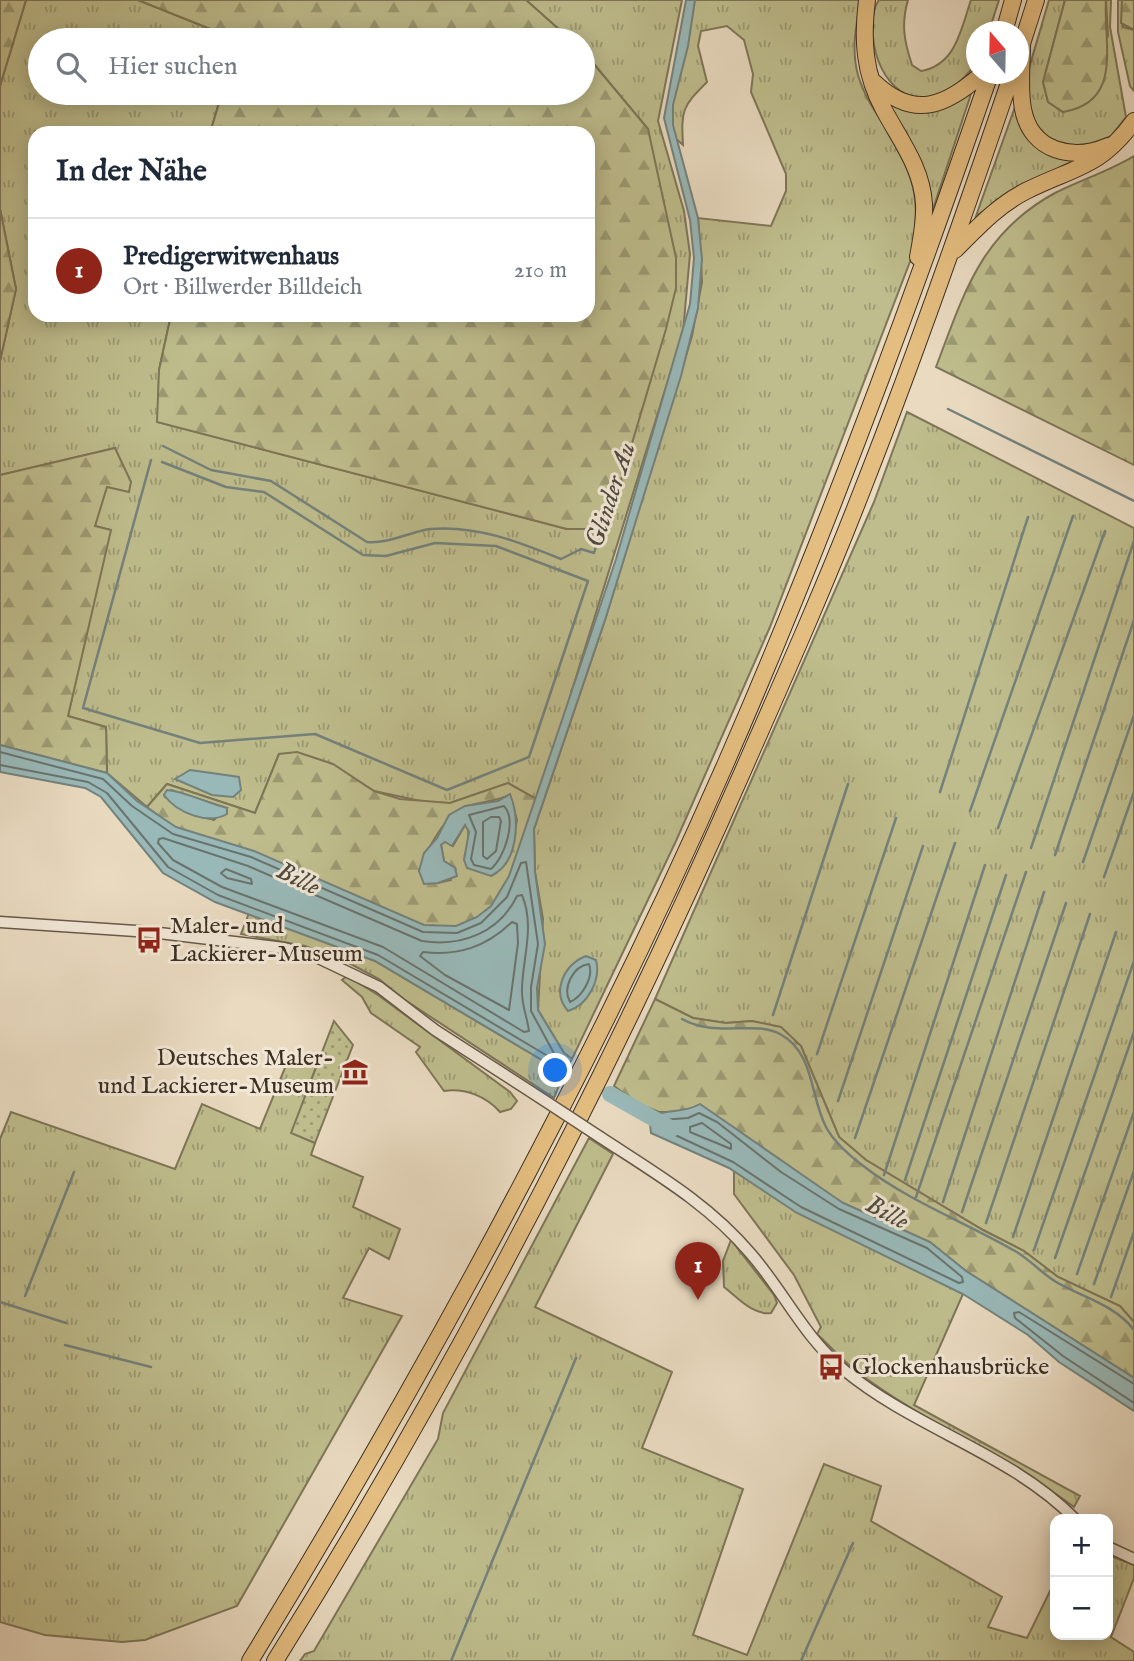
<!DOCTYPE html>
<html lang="de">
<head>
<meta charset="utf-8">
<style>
	body { margin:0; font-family:"IM FELL English",serif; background:#f6f6f7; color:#1f2937 }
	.controls { position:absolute; right:21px; bottom:21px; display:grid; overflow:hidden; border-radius:14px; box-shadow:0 4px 18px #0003 }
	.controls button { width:63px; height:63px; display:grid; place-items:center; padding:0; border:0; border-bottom:2px solid #e0e1e3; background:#fff; color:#1f2937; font:35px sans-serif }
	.compass { position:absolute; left:966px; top:21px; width:63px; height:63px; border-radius:50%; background:#fff; box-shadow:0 4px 18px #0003; rotate:340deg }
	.you { position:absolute; left:556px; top:1071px; width:24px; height:24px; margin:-18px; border:5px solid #fff; border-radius:50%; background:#1a73e8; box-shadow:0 0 0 10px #1a73e833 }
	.badge { display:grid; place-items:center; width:46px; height:46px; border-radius:50%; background:#8f2418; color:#fff; font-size:23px; font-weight:700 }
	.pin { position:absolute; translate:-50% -58px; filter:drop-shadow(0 2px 4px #0008) }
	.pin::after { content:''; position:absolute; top:37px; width:24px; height:21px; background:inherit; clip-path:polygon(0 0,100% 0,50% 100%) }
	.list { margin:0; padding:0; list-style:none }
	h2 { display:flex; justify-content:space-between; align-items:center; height:91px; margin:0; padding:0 28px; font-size:30px }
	h2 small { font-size:23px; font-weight:400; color:#747a83 }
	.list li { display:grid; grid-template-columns:46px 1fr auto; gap:21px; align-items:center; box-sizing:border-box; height:105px; padding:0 28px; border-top:2px solid #e0e1e3 }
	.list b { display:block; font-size:26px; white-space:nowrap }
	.list p { margin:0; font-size:23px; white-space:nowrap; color:#747a83 }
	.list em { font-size:23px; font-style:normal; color:#747a83 }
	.icon { flex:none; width:38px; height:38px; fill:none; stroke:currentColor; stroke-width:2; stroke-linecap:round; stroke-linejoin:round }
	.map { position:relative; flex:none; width:1134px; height:1661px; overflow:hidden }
	.search { position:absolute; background:#fff; box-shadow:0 4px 18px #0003; left:28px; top:28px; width:567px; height:77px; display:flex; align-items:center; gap:18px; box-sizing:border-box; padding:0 24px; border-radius:38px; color:#747a83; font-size:26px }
	.panel { position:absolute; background:#fff; box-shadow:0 4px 18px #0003; left:28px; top:126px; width:567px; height:196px; border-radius:21px }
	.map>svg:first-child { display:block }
	.grass { fill:url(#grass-tufts); stroke:#7e7658; stroke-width:2 }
	.forest { fill:url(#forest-firs); stroke:#7e7658; stroke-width:2; fill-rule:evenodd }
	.park { fill:url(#park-dots); stroke:#7e7658; stroke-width:2 }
	.water { fill:#99b9b9; stroke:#74827d; stroke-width:2 }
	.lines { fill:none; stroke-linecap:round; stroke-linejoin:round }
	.shore { stroke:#6a746e; stroke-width:2 }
	.stream { stroke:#74827d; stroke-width:2.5 }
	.river { stroke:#99b9b9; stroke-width:16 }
	.minor-casing { stroke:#675a4a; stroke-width:13 }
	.highway-casing { stroke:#3c2f22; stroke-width:18 }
	.minor { stroke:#f1e7d6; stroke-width:10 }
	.highway { stroke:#e4bd80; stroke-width:16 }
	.minor-bridge-casing { stroke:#675a4a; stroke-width:13; stroke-linecap:butt }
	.minor-bridge { stroke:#f1e7d6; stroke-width:10 }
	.labels { text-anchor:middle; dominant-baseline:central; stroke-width:6; stroke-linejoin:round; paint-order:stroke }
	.poi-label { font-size:24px; fill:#3c2f22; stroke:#f1e7d6; text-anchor:start }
	.water-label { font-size:26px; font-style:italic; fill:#4f4b40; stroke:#f1e7d6 }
</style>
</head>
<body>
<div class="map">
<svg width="1134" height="1661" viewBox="0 0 1134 1661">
	<defs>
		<pattern id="grass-tufts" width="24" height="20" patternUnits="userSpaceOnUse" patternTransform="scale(1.75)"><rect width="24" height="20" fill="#bfbd8d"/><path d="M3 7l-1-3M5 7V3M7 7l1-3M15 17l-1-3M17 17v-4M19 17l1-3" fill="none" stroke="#9c9a73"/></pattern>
		<pattern id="forest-firs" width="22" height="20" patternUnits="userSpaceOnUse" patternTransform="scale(1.75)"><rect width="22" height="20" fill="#bfbd8d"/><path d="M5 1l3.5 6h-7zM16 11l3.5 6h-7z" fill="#9c9a73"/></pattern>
		<pattern id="park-dots" width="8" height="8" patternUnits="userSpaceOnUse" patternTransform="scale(1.75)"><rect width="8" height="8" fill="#bfbd8d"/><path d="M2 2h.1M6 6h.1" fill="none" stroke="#9c9a73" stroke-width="1.8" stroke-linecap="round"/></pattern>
	</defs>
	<rect width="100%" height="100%" fill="#e9dac0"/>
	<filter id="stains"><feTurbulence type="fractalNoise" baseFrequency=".00286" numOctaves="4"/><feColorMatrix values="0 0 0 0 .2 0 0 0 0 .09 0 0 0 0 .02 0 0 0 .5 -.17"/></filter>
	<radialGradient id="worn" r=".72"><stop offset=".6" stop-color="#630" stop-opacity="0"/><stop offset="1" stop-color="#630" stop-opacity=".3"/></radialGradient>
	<!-- grass -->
	<path class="grass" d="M26,0H138L218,32V40H40V93H222L210,133H35V315H171L159,370L158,422L567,529H585L605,533L659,191L648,129L583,51V40H571L526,0H682L658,121L684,211L690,254L683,332L538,800L508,783L450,803L425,802L374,791L354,780L279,754L255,813L167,784L147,807L107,773L106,727L68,716L110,530L95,526L115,448L0,475V361L16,289L0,209V86Z
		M694,0H861C856,24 851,50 858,75C864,96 876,113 888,131C917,180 921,204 911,259L770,627L676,841L572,1059L564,1053L538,1010L543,919L535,872L534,829L605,620L692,336L702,282L698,218L771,226L786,191V174L751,92L753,74L744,40L727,26L701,31L698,46L707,82C682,107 681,110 683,145L674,137L669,114Z
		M879,0H908C901,24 904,41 912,65L921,71C956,65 961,29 971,0H999L989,31L976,32C976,40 978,51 976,59C974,68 964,78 957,84C914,119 877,83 873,37C872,25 872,9 879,0Z
		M1049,0H1065L1043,82L1048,102L1063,112L1108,36L1106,0H1111L1110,27L1126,117L1111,136L1083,148L1044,138L1028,110L1027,75Z
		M1118,0H1122L1123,27L1134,30V91L1130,86L1118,32Z
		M971,94L932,212C929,169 906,136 884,100C919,119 938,113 971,94Z
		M1015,107C1023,143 1044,155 1079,161L1025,183L976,216Z
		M907,412L1134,528V1322L1120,1306L1058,1277L1024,1251L983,1230L866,1160L839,1137L801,1046L781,1028L752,1021L726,1023L693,1018L655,999L874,502Z
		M249,913L375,961L564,1073L554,1098L405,1000L379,979L347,962L305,946L241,934Z
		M347,976L378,995L510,1092L517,1101L511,1109L500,1112C486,1096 465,1088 444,1091L416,1052L420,1047L371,1013L362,997L342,980Z
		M291,1053L317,1064L292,1133L315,1143L311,1155L363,1177L353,1207L400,1229L389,1259L369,1248L343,1298L402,1316L237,1606L145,1640L122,1642L45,1635L0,1622V1139L11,1112L175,1169L202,1104L260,1129Z
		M589,1138L613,1154L535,1307L672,1372L642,1448L743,1489L693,1635L747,1655L824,1464L881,1486L871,1521L1002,1597L988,1627L1027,1638L1055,1581V1635H1108V1555L1134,1565V1578L1111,1637L1134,1652V1661H300L305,1654L314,1651L438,1439L443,1413Z
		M734,1171L877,1251L963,1294L914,1405L1080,1496L1074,1507C1005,1456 925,1423 856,1371C842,1360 830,1346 817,1334L821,1327L794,1275L734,1194Z
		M731,1240L774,1295L777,1303L771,1313C754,1316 738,1298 724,1287L723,1261Z"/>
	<!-- forest -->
	<path class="forest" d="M0,0H26L0,86Z
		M138,0H526L571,40H218V32Z
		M1065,0H1106C1103,43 1124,102 1063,112L1048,102L1043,82Z
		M1122,0H1134V30L1121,23Z
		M583,51L648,129L676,258V288L666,329L605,534L585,529H567L157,422L159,370L171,315H588V133H210L222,93H583Z
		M1134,156V465L936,367C964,293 981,233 1055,193C1081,180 1109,171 1134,156Z
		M0,209L16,289L0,361Z
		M115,448L131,482L129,492L107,487L95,526L111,530L68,716L106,727L107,773L0,745V475Z
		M297,752L333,764L374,791L400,799L450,803L508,783L538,800L514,886L477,925L429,935L177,829L147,807L167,784L255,813L279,754ZM171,790L227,808L214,820L194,815L165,797L164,795ZM510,795L517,820L513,842L465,855L469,844L468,828L465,825L453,846L444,841L441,845L444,861L451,866V880L438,883L419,871C427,850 445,813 468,806C482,802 496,801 510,795Z
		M655,999L693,1018L726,1023L752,1021L781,1027L801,1046L839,1137L866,1160L983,1230L1024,1251L1058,1277L1120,1306L1134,1322V1378L966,1271L930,1242L843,1203L785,1166L687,1112H659L639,1104L614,1086Z"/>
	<!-- park -->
	<path class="park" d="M334,1021L353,1045L315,1143L291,1133Z"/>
	<!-- water -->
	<path class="water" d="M686,0H695L688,46L673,105V125L698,218L702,259L698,308L681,376L605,620L534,829L535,872L545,944L537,988L538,1010L564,1053L572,1059L564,1073L375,961L215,902L163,873L101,797L85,788L0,772V745L107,773L137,801L176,827L254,851L424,925L456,926L477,917L491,906L509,876L562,720L616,559L690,304L694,258L690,220L664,118Z
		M190,770L239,777L241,790L233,797L212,795L175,779Z
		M167,790C187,792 206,803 227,808V814C208,825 177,813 164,795Z
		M510,794C520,819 519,863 491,876L467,868L464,860L469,832L465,825L452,846L445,842L441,845L444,861L455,868L457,876L438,883L424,884L419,871L424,853L437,838L449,815L465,806L498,801Z
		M586,956L596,960C601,980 588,1005 568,1011C551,992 564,964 586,956Z
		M700,1104L843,1203L930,1242L966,1271L1134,1378V1411L1059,1362L1028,1335L963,1294L797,1213L729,1168L651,1133L650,1124L654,1115C671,1109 684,1113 700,1104Z"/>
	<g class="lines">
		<!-- shore -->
		<path class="shore" d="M0,752L103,779L132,806L173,834L251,857L423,932L457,933L481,923L507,897L521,863L526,862L538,944L531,987V1011L556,1057L551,1058L378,955L218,895L168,867L107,793L88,782L0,765
			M504,806C517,820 505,857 491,869L474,865L471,859L476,832L469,815Z
			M491,817H499L501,821L496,851L487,859L483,856V822Z
			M163,838L248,866L422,941C461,947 499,933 517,896L522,895C535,926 523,956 522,988C521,1004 527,1016 529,1031L524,1032L383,947L222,887L173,860L158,843L159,839Z
			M226,869L251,879L252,884L227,878L221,873Z
			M512,922L517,924L518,943L509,1010L445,975L420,956L423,952C459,956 486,947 512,922Z
			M589,964C594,977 582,997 570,1002C562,988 573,966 589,964Z
			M699,1113L717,1122L781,1172L839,1209L927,1248L962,1277L963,1282L959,1283L801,1207L733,1162L658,1127L661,1120L688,1118Z
			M702,1123L731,1144V1149L690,1132V1127Z
			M1134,1384L1019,1312L1014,1313L1015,1318L1063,1356L1134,1403"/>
		<!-- stream -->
		<path class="stream" d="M948,409L1134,501
			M163,446L211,470L271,481L367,542C389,544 409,532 430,529C477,525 519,542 561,559L581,549L594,553L600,533
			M151,460L83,708L200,743L315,734L447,790L529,757L588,581L496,546L435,543L386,556L363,555L264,492L226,487L162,462
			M940,792L1028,517
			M970,811L1073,516
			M998,828L1105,531
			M1031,848L1134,541
			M1055,855L1134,620
			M1083,862L1134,715
			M1104,877L1134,792
			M773,1015L848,784
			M682,1019C716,1038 754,1020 780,1034C815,1053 810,1097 826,1127C834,1142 849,1155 862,1165C908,1201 965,1222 1015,1251C1031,1260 1043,1275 1058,1283C1084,1298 1115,1305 1134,1330
			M817,1054L896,818
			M838,1101L923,846
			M855,1138L955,843
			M884,1175L985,865
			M905,1180L1006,875
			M916,1197L1026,872
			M943,1202L1044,892
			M962,1212L1066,903
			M986,1223L1090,914
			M1013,1237L1116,932
			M1034,1250L1134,961
			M1055,1258L1134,1032
			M1077,1274L1134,1112
			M1094,1284L1134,1171
			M25,1296L74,1172
			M1111,1297L1134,1232
			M0,1302L66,1323
			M65,1345L151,1367
			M451,1661L576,1358
			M801,1661L853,1543"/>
		<!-- river -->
		<path class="river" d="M610,1094L672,1129"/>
		<!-- minor casing -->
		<g class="minor-casing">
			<path id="minor" d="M0,922L151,932L284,948L312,955L379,987L435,1030L539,1097
				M600,1137C655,1173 709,1204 751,1254C784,1292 804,1337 844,1370C915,1429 1010,1453 1075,1519
				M1108,1547L1134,1559"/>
		</g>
		<!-- highway casing -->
		<g class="highway-casing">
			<path id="highway" d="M867,0C862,40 864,74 884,110C900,140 922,168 924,204C925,222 921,240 918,257
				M1004,32L1013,0
				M1022,44C1022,65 1019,88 1023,109C1031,152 1073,161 1108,146
				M1019,53L1036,0
				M875,83C914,120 946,106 982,74
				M955,250C977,228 998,205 1026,191C1074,167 1100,168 1134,121
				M250,1661C426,1372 589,1075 725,765C824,539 910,307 990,74
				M275,1661C458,1368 615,1064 753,748C791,662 829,576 863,488C917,351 965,213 1012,74"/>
		</g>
		<!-- minor -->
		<use href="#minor" class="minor"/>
		<!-- highway -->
		<use href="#highway" class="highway"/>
		<!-- minor-bridge casing -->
		<g class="minor-bridge-casing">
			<path id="minor-bridge" d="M539,1097L600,1137"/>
		</g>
		<!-- minor-bridge -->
		<use href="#minor-bridge" class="minor-bridge"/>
	</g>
	<!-- icons -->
	<defs>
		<g id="bus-bare" transform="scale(2.1)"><path d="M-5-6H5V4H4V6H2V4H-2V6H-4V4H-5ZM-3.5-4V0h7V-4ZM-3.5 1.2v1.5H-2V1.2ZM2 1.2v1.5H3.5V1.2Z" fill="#8f2418" stroke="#f1e7d6" stroke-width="2.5" paint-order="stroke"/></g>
		<g id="museum-bare" transform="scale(2.1)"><path d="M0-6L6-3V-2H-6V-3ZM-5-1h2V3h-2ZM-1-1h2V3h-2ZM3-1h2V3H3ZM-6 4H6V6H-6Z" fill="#8f2418" stroke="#f1e7d6" stroke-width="2.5" paint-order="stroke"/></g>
	</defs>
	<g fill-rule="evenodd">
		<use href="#bus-bare" x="149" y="940"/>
		<use href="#museum-bare" x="355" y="1072"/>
		<use href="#bus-bare" x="831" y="1367"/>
	</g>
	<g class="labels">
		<!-- poi labels -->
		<g class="poi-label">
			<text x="170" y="926">Maler- und<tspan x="170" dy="28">Lackierer-Museum</tspan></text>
			<text x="334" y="1058" text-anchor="end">Deutsches Maler-<tspan x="334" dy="28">und Lackierer-Museum</tspan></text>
			<text x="852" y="1367">Glockenhausbrücke</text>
		</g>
		<!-- water labels -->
		<g class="water-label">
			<text transform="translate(611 495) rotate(-72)">Glinder Au</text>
			<text transform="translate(298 879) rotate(26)">Bille</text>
			<text transform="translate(887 1213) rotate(28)">Bille</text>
		</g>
	</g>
	<rect width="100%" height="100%" filter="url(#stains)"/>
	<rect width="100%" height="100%" fill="url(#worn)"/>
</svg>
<div class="controls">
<button>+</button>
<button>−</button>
</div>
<svg class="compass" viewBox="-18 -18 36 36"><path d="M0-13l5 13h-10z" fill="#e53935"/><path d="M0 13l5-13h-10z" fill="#747a83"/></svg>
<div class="you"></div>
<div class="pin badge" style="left:698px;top:1300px">1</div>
<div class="search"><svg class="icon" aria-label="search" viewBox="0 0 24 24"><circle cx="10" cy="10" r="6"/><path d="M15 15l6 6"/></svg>Hier suchen</div>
<section class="panel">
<h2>In der Nähe<small></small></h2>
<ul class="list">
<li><span class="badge">1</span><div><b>Predigerwitwenhaus</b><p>Ort · Billwerder Billdeich</p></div><em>210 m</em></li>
</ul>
</section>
</div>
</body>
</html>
